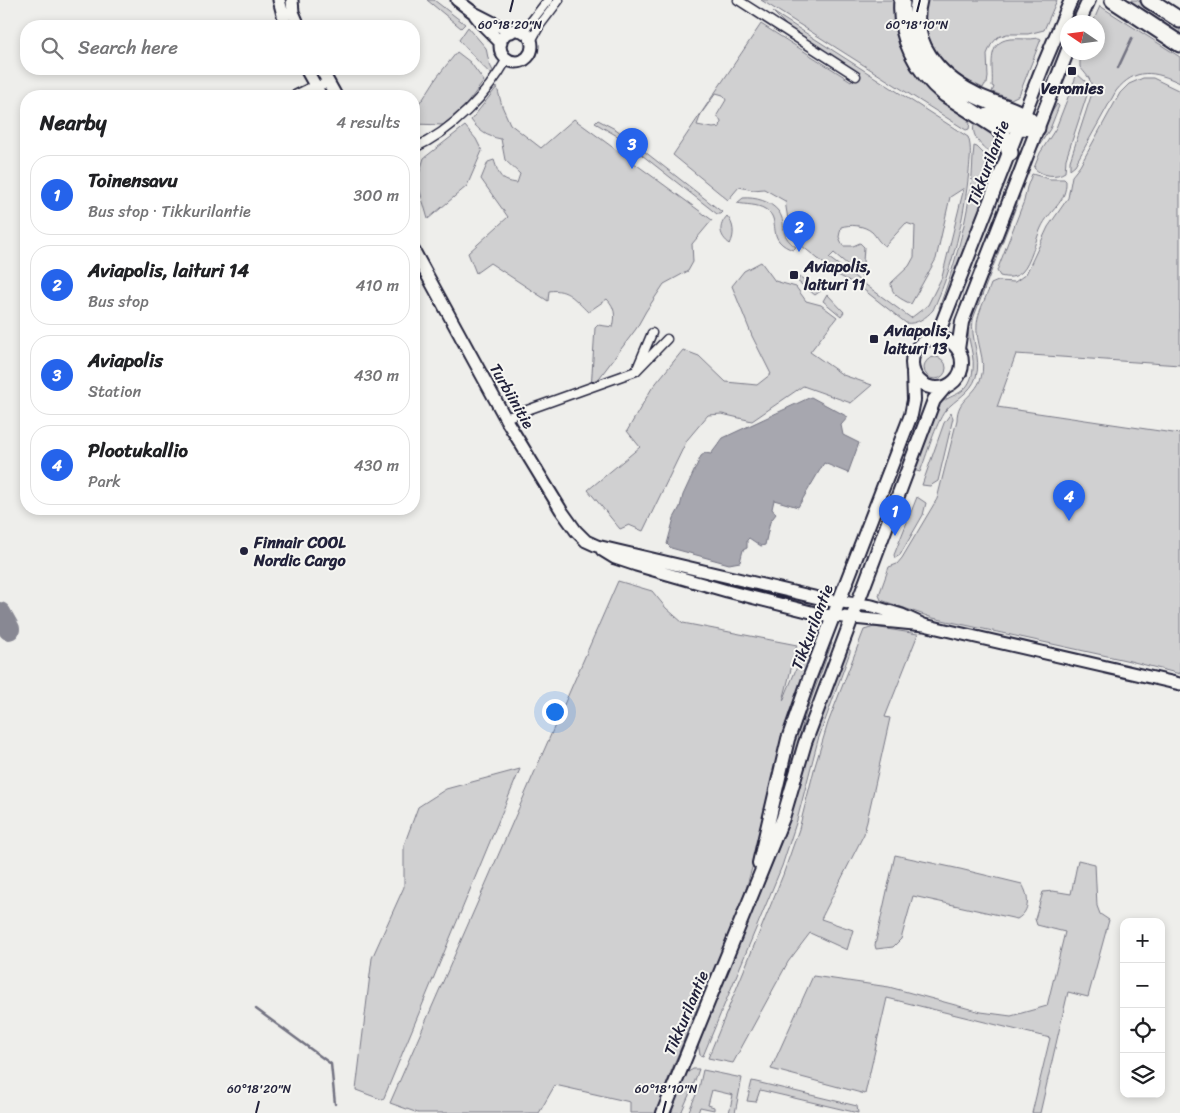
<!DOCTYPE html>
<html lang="en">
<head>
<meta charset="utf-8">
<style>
	body { margin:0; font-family:Sriracha,sans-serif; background:#f6f6f6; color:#202124 }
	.controls { position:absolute; right:15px; bottom:15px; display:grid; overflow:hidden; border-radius:10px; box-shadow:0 2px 8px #0003 }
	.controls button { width:45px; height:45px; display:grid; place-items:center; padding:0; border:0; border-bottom:1px solid #e0e0e0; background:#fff; color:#202124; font:25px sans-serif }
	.compass { position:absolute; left:1060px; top:15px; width:45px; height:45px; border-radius:50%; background:#fff; box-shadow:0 2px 8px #0003; rotate:283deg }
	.you { position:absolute; left:554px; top:711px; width:18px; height:18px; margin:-12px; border:4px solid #fff; border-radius:50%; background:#1a73e8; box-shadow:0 0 0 8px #1a73e833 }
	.badge { display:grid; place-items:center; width:32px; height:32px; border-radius:50%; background:#2563eb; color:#fff; font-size:16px; font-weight:700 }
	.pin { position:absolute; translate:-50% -41px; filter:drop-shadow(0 1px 2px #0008) }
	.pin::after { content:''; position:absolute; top:26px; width:18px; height:15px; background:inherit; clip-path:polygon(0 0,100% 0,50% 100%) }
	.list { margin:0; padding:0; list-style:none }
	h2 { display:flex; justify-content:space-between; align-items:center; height:65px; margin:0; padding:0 20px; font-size:21px }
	h2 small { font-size:16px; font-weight:400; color:#757577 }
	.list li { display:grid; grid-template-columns:32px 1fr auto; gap:15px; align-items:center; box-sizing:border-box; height:80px; margin:0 10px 10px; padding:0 10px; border:1px solid #e0e0e0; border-radius:20px }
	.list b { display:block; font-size:19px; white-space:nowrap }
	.list p { margin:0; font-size:16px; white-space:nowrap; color:#757577 }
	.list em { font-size:16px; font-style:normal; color:#757577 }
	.icon { flex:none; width:28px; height:28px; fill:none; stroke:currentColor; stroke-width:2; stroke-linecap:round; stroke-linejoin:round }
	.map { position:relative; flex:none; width:1180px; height:1113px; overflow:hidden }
	.search { position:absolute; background:#fff; box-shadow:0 2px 8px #0003; left:20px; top:20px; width:400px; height:55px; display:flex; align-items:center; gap:12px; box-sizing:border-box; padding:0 18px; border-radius:20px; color:#757577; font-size:19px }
	.panel { position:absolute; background:#fff; box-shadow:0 2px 8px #0003; left:20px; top:90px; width:400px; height:425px; border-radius:20px }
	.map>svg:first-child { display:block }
	.green { fill:#d0d0d1; stroke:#797986; fill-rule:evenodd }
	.water { fill:#a7a7af; stroke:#727281 }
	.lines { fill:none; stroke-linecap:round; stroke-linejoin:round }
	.stream { stroke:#727281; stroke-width:2.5 }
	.taxiway { stroke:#888893; stroke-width:22 }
	.street-casing { stroke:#22223b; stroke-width:11 }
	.secondary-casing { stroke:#22223b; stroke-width:15 }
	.primary-casing { stroke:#22223b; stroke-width:16 }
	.highway-casing { stroke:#22223b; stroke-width:19 }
	.street { stroke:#f6f6f2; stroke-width:8 }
	.secondary { stroke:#f6f6f2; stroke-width:11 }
	.primary { stroke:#f6f6f2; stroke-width:12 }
	.highway { stroke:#f6f6f2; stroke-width:15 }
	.ticks { fill:none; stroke:#22223b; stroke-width:2 }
	.poi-dot { fill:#22223b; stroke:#f6f6f2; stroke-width:2 }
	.labels { text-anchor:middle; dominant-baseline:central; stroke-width:4; stroke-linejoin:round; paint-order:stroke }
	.poi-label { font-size:16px; font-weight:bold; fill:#22223b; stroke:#f6f6f2; text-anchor:start }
	.street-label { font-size:16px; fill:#22223b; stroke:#f6f6f2 }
	.ticks-label { font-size:12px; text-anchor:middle; fill:#22223b; stroke:#f6f6f2; stroke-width:4; stroke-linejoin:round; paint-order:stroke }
</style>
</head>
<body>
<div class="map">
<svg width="1180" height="1113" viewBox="0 0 1180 1113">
	<rect width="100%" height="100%" fill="#eeeeeb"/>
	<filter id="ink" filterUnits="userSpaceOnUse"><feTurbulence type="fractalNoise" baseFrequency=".02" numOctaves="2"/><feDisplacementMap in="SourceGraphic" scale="10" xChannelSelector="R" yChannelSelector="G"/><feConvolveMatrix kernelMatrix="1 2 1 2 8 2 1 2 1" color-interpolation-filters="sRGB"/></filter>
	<g filter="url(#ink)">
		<!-- green -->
		<path class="green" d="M427,0H434L465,24L461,28Z
			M761,0H898L917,74L935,97L969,119L968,122L970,123L969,129L966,130Z
			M925,0H1057L1044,30L1028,34H1007L998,37L991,45L987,54L988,77L987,84H985L983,88L948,71L938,63L921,28Z
			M1122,0H1137L1180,28V38Z
			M1100,6L1180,57V83C1155,71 1135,67 1116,91L1075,165L1070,169V161L1092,93C1093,80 1087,76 1080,67V53L1098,52V22H1093Z
			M773,12L968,137C972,147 970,160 969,171C964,219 953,267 933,310C927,317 916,325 906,323L859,286L838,275L797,242L790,232L785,201L764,189L753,190L739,187L728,200L673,155L761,24L851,81L858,73L789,28ZM716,93L723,95L726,100L717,115L721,122L720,127L713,128L697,125L701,114ZM964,188L942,277L928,305L911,318L829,258L834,253L862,277L864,247L860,243L853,246H843L839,237L841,227C850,224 864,225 872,232C877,237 878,242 885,246L906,223L915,226L914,257L909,266L891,283C891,295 901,299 911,304L936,259L950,197Z
			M468,27L486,48L489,63L493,71L492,74C486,72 466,47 459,40Z
			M1039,38L1041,39L1019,95L1011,99L992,92L994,87L992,86C994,69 985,42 1010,39C1020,38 1029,40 1039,38Z
			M457,52L470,62L484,81L466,105L443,125L414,124V106L423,99L437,77Z
			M1077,74L1086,82L1088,92L1066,159L1065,172C1056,178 1042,176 1034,168L1040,153L1056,128Z
			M1143,78H1153L1180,91V365L1016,354L997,407L1180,434V674L1130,661L933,618L881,600L879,595L889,567L897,564L902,558L937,499L957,420C957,398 974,398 981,378C987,360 975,342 977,324C978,311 987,296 991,284L998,281L1015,282L1026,274L1048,227L1068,198L1072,176L1080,166L1120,93L1129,84Z
			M497,87L502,106L510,124L541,148L574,119L712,220L692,244L693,262L688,271L664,284L646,311L636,329L591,389L595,328L598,325L613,327C616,316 615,307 607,299L588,312C575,300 568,288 549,291L548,301L490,263L476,273L468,253L508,217L481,179L488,162L494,160C499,175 500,181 517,183L520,174L505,160L501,139C486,136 480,132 471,120Z
			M1057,104L1059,106L1050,129L1035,152L1047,119Z
			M598,120L617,130L722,212L720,214H717L619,137L595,123Z
			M975,122C992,132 1003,136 999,158C987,152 968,137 975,122Z
			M465,126L476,139L482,151L467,186L428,219L417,181L424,158Z
			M974,146L977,147L986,156L999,162L943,309L939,308C953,270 964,233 970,192C973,177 972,161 974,146Z
			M1032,174L1050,179H1064L1066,181C1067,203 1049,210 1041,228C1035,241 1031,263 1022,272C1015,278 1008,278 1000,276L997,271L998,268L1024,201L1027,187Z
			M1018,193L1020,196L973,319C970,339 982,358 976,377C971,393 955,399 945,411C936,423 926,457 920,472L913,470C918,457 932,413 939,405C950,393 966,397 972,375C977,357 966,340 968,322Z
			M743,198C755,197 771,201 779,212C788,226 777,233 796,247L793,250C788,248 783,246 779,241C771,231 779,217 765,209C757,204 746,205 737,203Z
			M727,216C734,224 735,235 730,244C719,236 718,226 727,216Z
			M761,262L775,281L796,287L806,301L821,305L837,317L810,352L843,375L872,385L851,403L803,386L752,421L722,414L708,415L687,440L643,531L629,525L620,529L588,490L640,447L627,431L652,388L683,350L699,356L726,382L757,385L771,374L752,336L732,286L744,271Z
			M800,277L822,290L815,295L797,281Z
			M827,294L844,312L841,316L823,301Z
			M924 368a11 11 0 1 1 22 0a11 11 0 1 1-22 0Z
			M951,413L953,418L938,481L930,486L922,485L944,423Z
			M917,497L926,503L923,515L900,555L895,558L894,555Z
			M618,581L652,591L666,608L683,623L797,645L783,701L808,640L811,638L818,641L778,755L763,829L742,903L712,980L696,1011L670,1074L656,1113H630V1102L555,1085L539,1113H418L390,1103Z
			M874,627L918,634L885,717L890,718L864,834L821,919L853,930L847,950L810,933L788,962L733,1063L708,1058L783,875L799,829L815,766L828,723L864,630Z
			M830,642L832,643L806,713L777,821L773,819L798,725Z
			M845,648L850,650V652L818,740L797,820L782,866L703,1056L700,1055L698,1043L785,833L811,741Z
			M520,769L383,1100L356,1090L372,958L404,887V845L418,807L446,789Z
			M895,855L960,869L1022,884C1029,896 1031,911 1017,919L913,896L901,939L893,947L876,949L875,945Z
			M1078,860L1095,864L1097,906L1100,914L1109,920L1088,997L1068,992L1040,1113H1032L1050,1038L887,998L865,1094L771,1069L813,976L889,987L981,1012L1011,1016L1047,1006L1065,932L1037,925L1035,919L1043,892L1053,891L1071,894Z
			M693,1069H699L693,1086L681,1113H669L685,1074Z
			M703,1070L742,1078L735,1113H729L733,1095L712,1090L708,1105L714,1107V1110L700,1107L698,1113H688L699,1088Z
			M752,1081L857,1106L858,1113L760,1090L756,1102L747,1101Z"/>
		<!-- water -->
		<path class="water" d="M811,397L848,417L841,425L843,435L859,443L848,473L824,463L798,507L774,500L772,509L776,514L770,522L765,545L761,546L749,538L747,540V548L743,550L740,562L729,564L671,548L667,544L674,518L680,507L683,495L701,456L705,453L711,454L723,438Z"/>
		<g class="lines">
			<!-- stream -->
			<path class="stream" d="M1118,68L1132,38
				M256,1009L331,1064L335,1104"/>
			<!-- taxiway -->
			<path class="taxiway" d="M0,613L9,629"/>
			<!-- street casing -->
			<g class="street-casing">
				<path id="street" d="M738,0L856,76
					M523,32L548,0
					M531,41L540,25L559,0
					M293,96L315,85L329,84
					M414,148C452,131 487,95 507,59
					M652,333L636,371L667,339
					M505,418L636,371"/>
			</g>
			<!-- secondary casing -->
			<g class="secondary-casing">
				<path id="secondary" d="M279,0L286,26
					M292,0L293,12L299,26
					M457,0L474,13L511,32
					M475,15L483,25L501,43
					M500 46a16 16 0 1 1 32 0a16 16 0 1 1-32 0Z
					M306,69L321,96
					M321,69L336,96
					M414,251L508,423L561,510L576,531L586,541L597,546L827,600L872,606L902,615L924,625
					M602,550L615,558L636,565L727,591L823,615L924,625L1180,684"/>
			</g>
			<!-- primary casing -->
			<g class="primary-casing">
				<path id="primary" d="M1079,22L1089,0
					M912 363a25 25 0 1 1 50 0a25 25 0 1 1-50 0Z
					M934,338L939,331L1041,71L1071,0
					M958,349L962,322L1068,50
					M759,863L788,739L809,679L911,415L914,400L913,372
					M663,1113L783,818L805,743L934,400L945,387"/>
			</g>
			<!-- highway casing -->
			<g class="highway-casing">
				<path id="highway" d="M902,0C899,37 917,71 945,94L998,128L1003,135L1010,153
					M919,0C908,42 938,76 973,94C989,103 1007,106 1023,115C1028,118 1033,124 1037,128
					M1113,0L1180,44
					M1149,0L1180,20
					M988,116L1019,127L1037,128"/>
			</g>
			<!-- street -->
			<use href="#street" class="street"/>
			<!-- secondary -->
			<use href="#secondary" class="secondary"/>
			<!-- primary -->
			<use href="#primary" class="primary"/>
			<!-- highway -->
			<use href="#highway" class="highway"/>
		</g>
	</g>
	<!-- ticks -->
	<path class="ticks" d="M510,12L513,0M917,12L920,0M256,1113L259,1101M663,1113L666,1101"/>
	<!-- markers -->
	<g class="poi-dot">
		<rect x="1067" y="66" width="10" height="10" rx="2.5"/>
		<rect x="789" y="270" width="10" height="10" rx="2.5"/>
		<rect x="869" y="334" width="10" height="10" rx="2.5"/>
		<circle cx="244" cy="551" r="5"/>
	</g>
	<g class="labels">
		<!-- poi labels -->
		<g class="poi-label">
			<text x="1072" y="88" text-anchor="middle">Veromies</text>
			<text x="804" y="266">Aviapolis,<tspan x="804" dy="18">laituri 11</tspan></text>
			<text x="884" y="330">Aviapolis,<tspan x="884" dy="18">laituri 13</tspan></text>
			<text x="254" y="542">Finnair COOL<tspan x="254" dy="18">Nordic Cargo</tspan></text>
		</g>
		<!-- street labels -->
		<g class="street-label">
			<text transform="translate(988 163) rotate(-69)">Tikkurilantie</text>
			<text transform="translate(512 396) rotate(60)">Turbiinitie</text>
			<text transform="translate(812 627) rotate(-69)">Tikkurilantie</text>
			<text transform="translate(686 1013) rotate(-67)">Tikkurilantie</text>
		</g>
	</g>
	<g class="ticks-label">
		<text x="510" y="29">60°18'20"N</text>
		<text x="917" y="29">60°18'10"N</text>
		<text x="259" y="1093">60°18'20"N</text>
		<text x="666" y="1093">60°18'10"N</text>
	</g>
</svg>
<div class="controls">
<button>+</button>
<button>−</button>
<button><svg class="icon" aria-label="locate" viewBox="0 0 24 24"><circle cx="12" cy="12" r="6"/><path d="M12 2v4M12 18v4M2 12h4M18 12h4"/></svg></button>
<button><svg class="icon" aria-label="layers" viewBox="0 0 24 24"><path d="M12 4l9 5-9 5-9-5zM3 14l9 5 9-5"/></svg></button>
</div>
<svg class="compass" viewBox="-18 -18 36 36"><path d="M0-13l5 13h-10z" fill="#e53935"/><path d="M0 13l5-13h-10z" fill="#757577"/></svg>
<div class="you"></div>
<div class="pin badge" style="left:895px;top:536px">1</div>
<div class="pin badge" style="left:799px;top:252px">2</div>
<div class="pin badge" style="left:632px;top:169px">3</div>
<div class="pin badge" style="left:1069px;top:521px">4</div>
<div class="search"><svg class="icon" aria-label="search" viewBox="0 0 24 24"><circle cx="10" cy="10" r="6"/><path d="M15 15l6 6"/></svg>Search here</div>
<section class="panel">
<h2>Nearby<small>4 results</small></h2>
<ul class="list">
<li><span class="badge">1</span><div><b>Toinensavu</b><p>Bus stop · Tikkurilantie</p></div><em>300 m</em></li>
<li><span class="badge">2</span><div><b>Aviapolis, laituri 14</b><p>Bus stop</p></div><em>410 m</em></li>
<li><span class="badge">3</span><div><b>Aviapolis</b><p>Station</p></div><em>430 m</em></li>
<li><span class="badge">4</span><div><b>Plootukallio</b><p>Park</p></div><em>430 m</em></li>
</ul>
</section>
</div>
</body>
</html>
